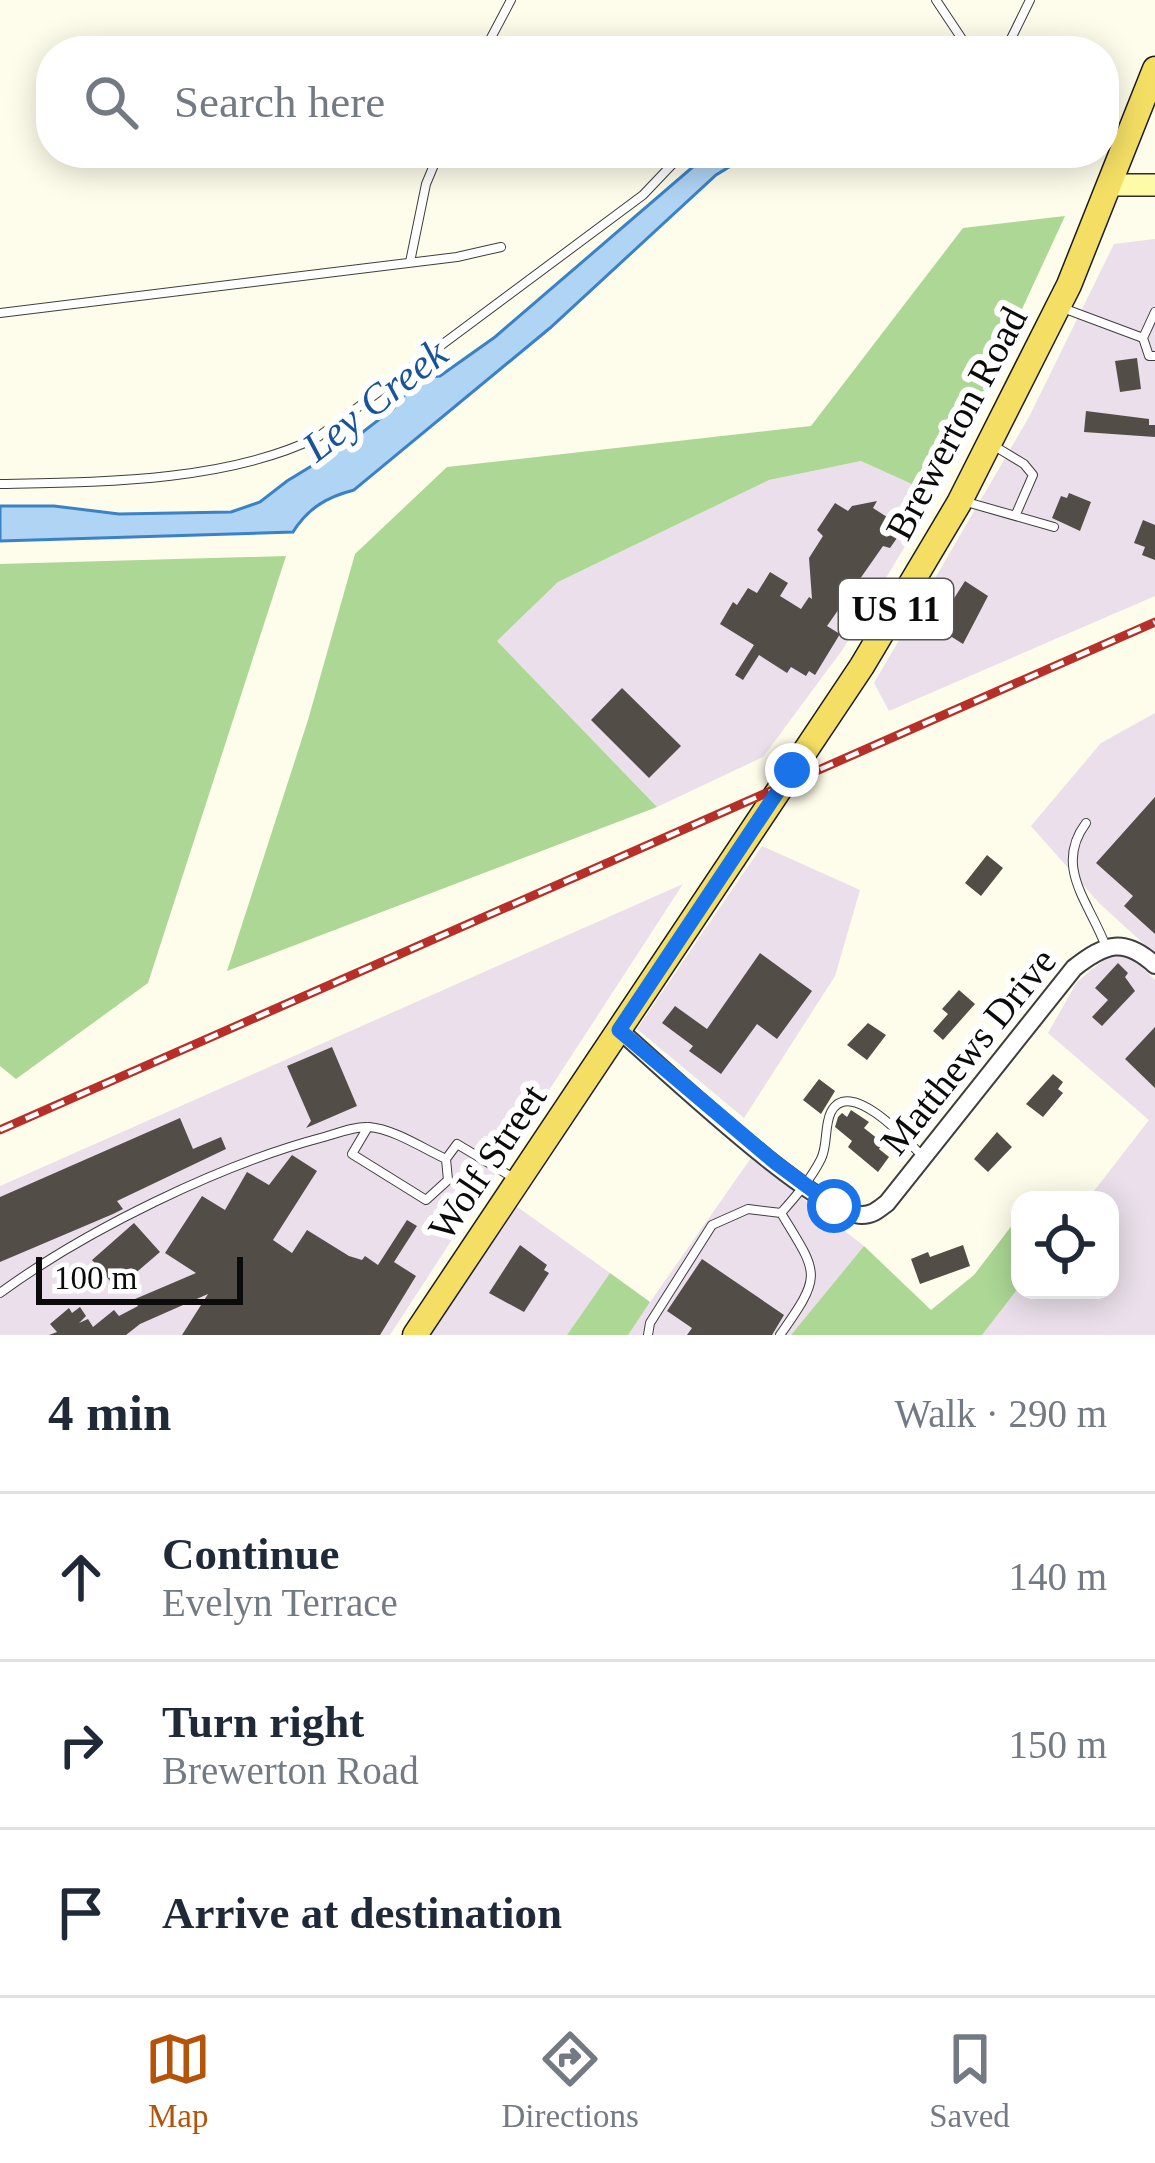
<!DOCTYPE html>
<html lang="en">
<head>
<meta charset="utf-8">
<style>
	body { margin:0; font-family:Georgia,serif; background:#f2f2f3; color:#1f2937 }
	.controls { position:absolute; right:36px; bottom:36px; display:grid; overflow:hidden; border-radius:24px; box-shadow:0 6px 30px #0003 }
	.controls button { width:108px; height:108px; display:grid; place-items:center; padding:0; border:0; border-bottom:3px solid #e0e1e3; background:#fff; color:#1f2937; font:60px sans-serif }
	.scale { position:absolute; left:36px; bottom:30px; width:207px; box-sizing:border-box; padding-left:12px; border:6px solid #0b0b0b; border-top:0; font-size:33px; line-height:42px; white-space:nowrap; color:#0b0b0b; -webkit-text-stroke:9px #fff; paint-order:stroke }
	.stop { position:absolute; width:36px; height:36px; margin:-27px; border:9px solid #1a73e8; border-radius:50%; background:#fff }
	.stop.end { background:#1a73e8; border-color:#fff; box-shadow:0 3px 12px #0008 }
	.list { margin:0; padding:0; list-style:none }
	h2 { display:flex; justify-content:space-between; align-items:center; height:156px; margin:0; padding:0 48px; font-size:51px }
	h2 small { font-size:39px; font-weight:400; color:#747a83 }
	.list li { display:grid; grid-template-columns:78px 1fr auto; gap:36px; align-items:center; box-sizing:border-box; height:168px; padding:0 48px; border-top:3px solid #e0e1e3 }
	.list b { display:block; font-size:45px; white-space:nowrap }
	.list p { margin:0; font-size:39px; white-space:nowrap; color:#747a83 }
	.list em { font-size:39px; font-style:normal; color:#747a83 }
	.icon { flex:none; width:66px; height:66px; fill:none; stroke:currentColor; stroke-width:2; stroke-linecap:round; stroke-linejoin:round }
	.map { position:relative; flex:none; width:1155px; height:1335px; overflow:hidden }
	.search { position:absolute; background:#fff; box-shadow:0 6px 30px #0003; left:36px; right:36px; top:36px; height:132px; display:flex; align-items:center; gap:30px; box-sizing:border-box; padding:0 42px; border-radius:48px; color:#747a83; font-size:45px }
	.sheet { height:660px; background:#fff }
	nav { display:flex; justify-content:space-around; align-items:center; box-sizing:border-box; height:168px; border-top:3px solid #e0e1e3; background:#fff; font-size:33px; color:#747a83 }
	nav a { display:grid; justify-items:center; gap:6px }
	nav .on { color:#b45309 }
	.map>svg:first-child { display:block }
	.industrial { fill:#eadfea }
	.forest { fill:#acd795 }
	.water { fill:#b0d4f4; stroke:#3a81c8; stroke-width:3 }
	.building { fill:#534d48 }
	.lines { fill:none; stroke-linecap:round; stroke-linejoin:round }
	.lane-casing { stroke:#3e3e3e; stroke-width:10 }
	.street-casing { stroke:#3e3e3e; stroke-width:20 }
	.secondary-casing { stroke:#2d2d2d; stroke-width:24 }
	.primary-casing { stroke:#1c1c1c; stroke-width:27 }
	.lane { stroke:#fff; stroke-width:8 }
	.street { stroke:#fff; stroke-width:16 }
	.secondary { stroke:#fdfba7; stroke-width:21 }
	.primary { stroke:#f4df64; stroke-width:24 }
	.rail-casing { stroke:#b62f28; stroke-width:9 }
	.rail { stroke:#fff; stroke-width:4.5; stroke-dasharray:14; stroke-linecap:butt }
	.route { stroke:#1a73e8; stroke-width:15 }
	.labels { text-anchor:middle; dominant-baseline:central; stroke-width:12; stroke-linejoin:round; paint-order:stroke }
	.shield { fill:#fff; stroke:#545454; stroke-width:3 }
	.shield-label { font-size:36px; font-weight:bold; fill:#0b0b0b }
	.street-label { font-size:39px; fill:#0b0b0b; stroke:#fff }
	.water-label { font-size:42px; font-style:italic; fill:#195498; stroke:#fff }
</style>
</head>
<body>
<div class="map">
<svg width="1155" height="1335" viewBox="0 0 1155 1335">
	<rect width="100%" height="100%" fill="#fefcea"/>
	<!-- industrial -->
	<path class="industrial" d="M1155,239V596L889,711L874,683L1029,417L1114,244Z
		M861,461L936,495L843,649L763,757L657,807L497,641L558,582L769,480Z
		M1155,713V954L1099,903L1031,826L1101,743Z
		M762,846L860,890L835,976L744,1118L637,1029Z
		M683,884L390,1335H0V1186Z
		M1112,953L1129,955L1155,980V1335H982L1020,1286V1290H1110V1200H1087L1149,1120L1048,1033L1077,982Z
		M751,1158L864,1246L791,1335H627Z
		M516,1206L610,1273L567,1335H429Z"/>
	<!-- forest -->
	<path class="forest" d="M1065,216L936,495L861,461L769,480L558,582L497,641L657,807L227,971L308,720L355,554L447,467L811,426L963,228Z
		M286,556L148,983L16,1079L0,1066V564Z
		M1020,1215V1286L982,1335H791L864,1246L931,1310L974,1275Z
		M610,1273L650,1302L628,1335H567Z"/>
	<!-- water -->
	<path class="water" d="M709,153H752L716,175L550,328L354,490C327,497 308,508 293,532L0,541V506H54L119,514L231,512L260,502L287,481L346,445L394,408L413,385L426,377L440,376L495,337Z"/>
	<!-- building -->
	<path class="building" d="M1137,358L1141,389L1120,392L1115,361Z
		M1086,411L1149,419V425H1155V437L1084,432Z
		M1069,493L1091,502L1080,531L1052,518L1061,496L1067,498Z
		M877,501L873,508L904,528L890,548L883,546L827,626L840,634L815,675L809,671L806,676L791,667L787,673L759,655L743,680L735,675L754,645L720,624L733,602L737,605L748,588L757,593L770,572L788,583L780,596L801,609L809,597L812,599L809,558L823,536L817,530L835,503L848,511L852,506Z
		M1143,520L1155,525V560L1142,555L1145,547L1134,543Z
		M965,581L988,596L963,644L936,627Z
		M622,688L681,746L649,778L591,720Z
		M1155,797V934L1124,906L1133,896L1096,863Z
		M987,855L1003,868L981,896L965,883Z
		M760,953L812,991L777,1039L757,1024L721,1074L689,1051L693,1046L662,1023L675,1006L707,1029Z
		M1118,963L1128,973L1125,977L1135,991L1102,1026L1092,1017L1108,1000L1095,988Z
		M959,990L975,1004L943,1040L933,1031L948,1014L942,1009Z
		M868,1023L886,1035L867,1060L847,1045Z
		M1155,1027V1088L1125,1059Z
		M332,1047L357,1106L306,1128L311,1121L287,1066Z
		M1053,1074L1063,1082L1058,1089L1063,1093L1043,1117L1026,1104Z
		M819,1079L835,1091L821,1114L803,1100Z
		M851,1110L869,1122L864,1128L883,1143L879,1149L889,1157L878,1172L848,1147L852,1141L835,1127L838,1117L842,1113L847,1117Z
		M180,1118L193,1149L221,1137L226,1149L117,1201L123,1209L113,1214L0,1262V1197Z
		M997,1132L1012,1147L988,1172L974,1159Z
		M292,1155L317,1171L273,1240L292,1253L307,1230L349,1256L362,1260L365,1256L378,1265L407,1220L417,1226L394,1262L416,1276L380,1335H182L208,1294L140,1324L126,1335H49L57,1332L50,1324L69,1308L72,1313L80,1307L86,1316L79,1323L88,1319L93,1327L114,1310L119,1316L138,1306L135,1299L196,1273L165,1253L202,1196L225,1210L247,1172L269,1185Z
		M134,1223L160,1252L117,1289L92,1260Z
		M520,1245L547,1265L544,1270L549,1273L524,1312L489,1293Z
		M963,1245L970,1266L920,1284L911,1259L928,1252L930,1257Z
		M702,1259L784,1315L772,1335H687L692,1328L667,1311Z"/>
	<g class="lines">
		<!-- lane casing -->
		<g class="lane-casing">
			<path id="lane" d="M936,0L970,51
				M484,51L511,0
				M1005,51L1030,0
				M410,262L426,184L439,153
				M1060,307L1143,338
				M1155,312L1143,338L1149,356H1155
				M0,313L457,257L501,247
				M991,444L1024,464L1033,475L1016,514
				M0,484C101,482 226,482 318,437L643,195L683,153
				M963,501L1054,527
				M1086,823C1053,867 1090,903 1106,947
				M368,1127L352,1154L426,1200L448,1180L446,1159
				M0,1293C86,1230 221,1164 324,1137C338,1133 355,1126 369,1127C394,1129 424,1149 446,1159L457,1144L512,1177
				M648,1335L650,1323L712,1225L748,1209L781,1213C796,1196 811,1179 821,1159C828,1145 824,1126 831,1112C850,1076 908,1141 922,1156
				M780,1335C823,1274 819,1275 781,1213"/>
		</g>
		<!-- street casing -->
		<g class="street-casing">
			<path id="street" d="M619,1030C661,1066 816,1214 862,1215C873,1215 879,1209 887,1203L1074,968C1106,943 1124,937 1155,965"/>
		</g>
		<!-- secondary casing -->
		<g class="secondary-casing">
			<path id="secondary" d="M1109,185H1155"/>
		</g>
		<!-- primary casing -->
		<g class="primary-casing">
			<path id="primary" d="M415,1335L862,666L959,503L1069,285L1155,69"/>
		</g>
		<!-- lane -->
		<use href="#lane" class="lane"/>
		<!-- street -->
		<use href="#street" class="street"/>
		<!-- secondary -->
		<use href="#secondary" class="secondary"/>
		<!-- primary -->
		<use href="#primary" class="primary"/>
		<!-- rail casing -->
		<g class="rail-casing">
			<path id="rail" d="M0,1130L1155,622"/>
		</g>
		<!-- rail -->
		<use href="#rail" class="rail"/>
	</g>
	<g class="lines">
		<!-- route -->
		<path class="route" d="M792,770L619,1030L776,1163L834,1206"/>
	</g>
	<g class="labels">
		<!-- shield labels -->
		<rect class="shield" x="839" y="579" width="114" height="60" rx="9"/>
		<g class="shield-label">
			<text x="896" y="609">US 11</text>
		</g>
		<!-- street labels -->
		<g class="street-label">
			<text transform="translate(956 423) rotate(-62)">Brewerton Road</text>
			<text transform="translate(968 1051) rotate(-51)">Matthews Drive</text>
			<text transform="translate(487 1162) rotate(-56)">Wolf Street</text>
		</g>
		<!-- water labels -->
		<g class="water-label">
			<text transform="translate(375 400) rotate(-38)">Ley Creek</text>
		</g>
	</g>
</svg>
<div class="controls">
<button><svg class="icon" aria-label="locate" viewBox="0 0 24 24"><circle cx="12" cy="12" r="6"/><path d="M12 2v4M12 18v4M2 12h4M18 12h4"/></svg></button>
</div>
<div class="scale">100 m</div>
<div class="stop" style="left:834px;top:1206px"></div>
<div class="stop end" style="left:792px;top:770px"></div>
<div class="search"><svg class="icon" aria-label="search" viewBox="0 0 24 24"><circle cx="10" cy="10" r="6"/><path d="M15 15l6 6"/></svg>Search here</div>
</div>
<section class="sheet">
<h2>4 min<small>Walk · 290 m</small></h2>
<ul class="list">
<li><svg class="icon" aria-label="ahead" viewBox="0 0 24 24"><path d="M12 20V5M6 11l6-6 6 6"/></svg><div><b>Continue</b><p>Evelyn Terrace</p></div><em>140 m</em></li>
<li><svg class="icon" aria-label="right" viewBox="0 0 24 24"><path d="M7 20v-9h11M14 6l5 5-5 5"/></svg><div><b>Turn right</b><p>Brewerton Road</p></div><em>150 m</em></li>
<li><svg class="icon" aria-label="arrive" viewBox="0 0 24 24"><path d="M6 21V4h12l-3 4 3 4H6"/></svg><div><b>Arrive at destination</b></div></li>
</ul>
</section>
<nav>
<a class="on"><svg class="icon" aria-label="map" viewBox="0 0 24 24"><path d="M3 6l6-2 6 2 6-2v14l-6 2-6-2-6 2zM9 4v14M15 6v14"/></svg>Map</a>
<a><svg class="icon" aria-label="directions" viewBox="0 0 24 24"><path d="M12 3l9 9-9 9-9-9zM9 14v-3h6M13 9l2 2-2 2"/></svg>Directions</a>
<a><svg class="icon" aria-label="saved" viewBox="0 0 24 24"><path d="M7 4h10v16l-5-4-5 4z"/></svg>Saved</a>
</nav>
</body>
</html>
